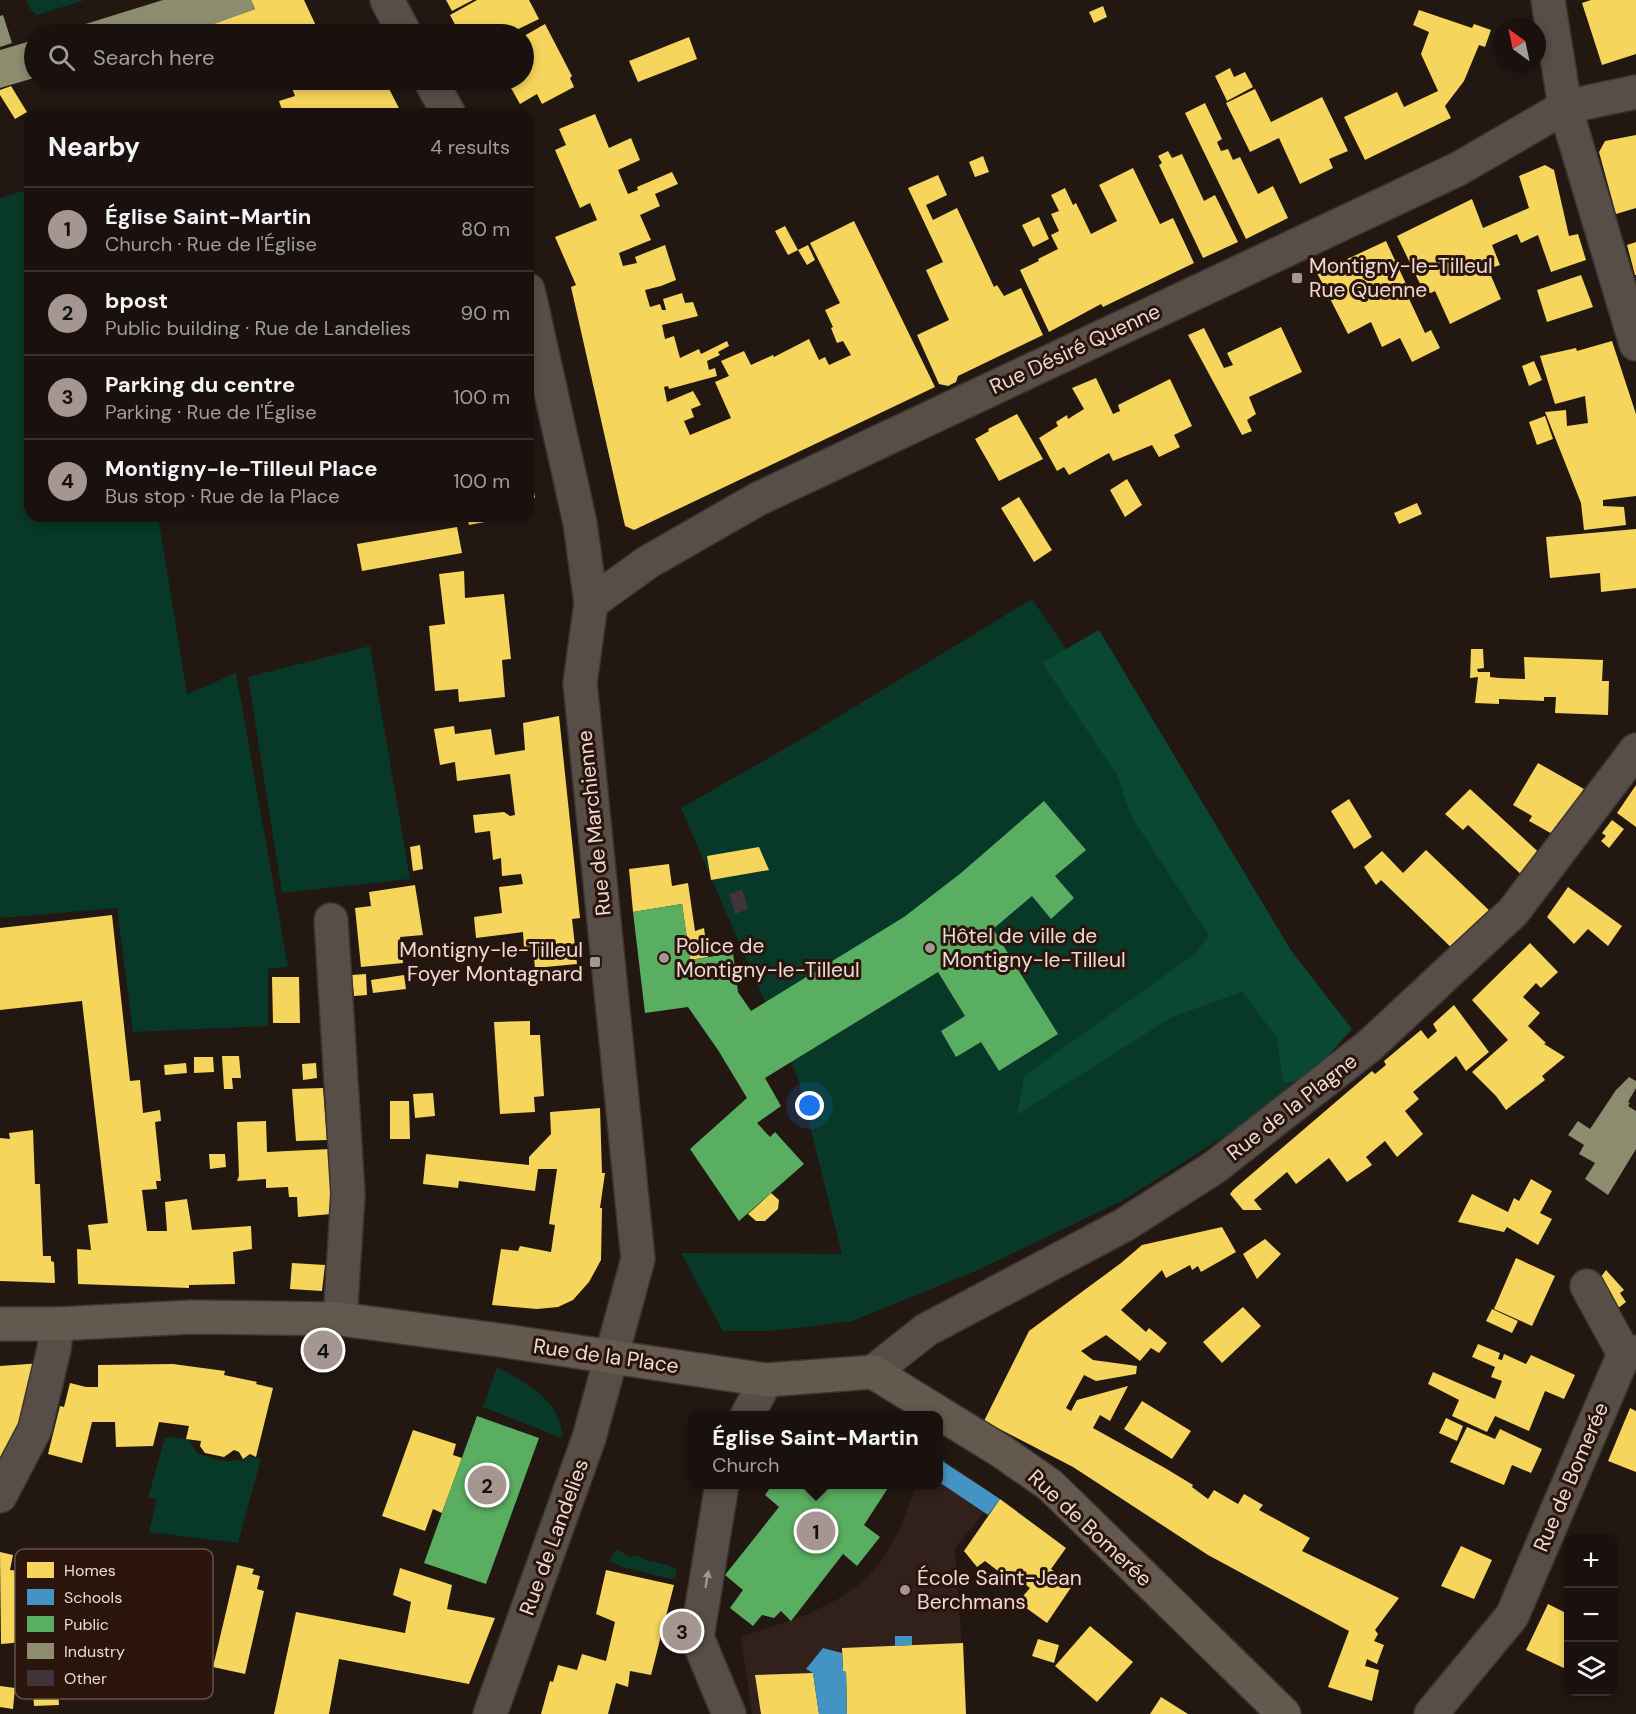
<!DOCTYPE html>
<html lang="en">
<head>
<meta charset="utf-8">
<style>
	body { margin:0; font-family:"DM Sans",sans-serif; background:#271f1c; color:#f1f3f6 }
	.controls { position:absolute; right:18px; bottom:18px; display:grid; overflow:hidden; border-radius:12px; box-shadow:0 3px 9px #0003 }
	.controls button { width:54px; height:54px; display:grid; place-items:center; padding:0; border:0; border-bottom:2px solid #38312e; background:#1a110e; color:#f1f3f6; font:30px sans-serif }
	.compass { position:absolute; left:1492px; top:18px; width:54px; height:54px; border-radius:50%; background:#1a110e; box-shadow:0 3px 9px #0003; rotate:327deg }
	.you { position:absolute; left:810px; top:1106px; width:21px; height:21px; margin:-15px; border:4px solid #fff; border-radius:50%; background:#1a73e8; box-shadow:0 0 0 9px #1a73e833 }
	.badge { display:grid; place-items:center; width:39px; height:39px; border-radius:50%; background:#a59691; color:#111; font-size:20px; font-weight:700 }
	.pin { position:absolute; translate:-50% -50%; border:3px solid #fff; box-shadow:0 2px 6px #0006 }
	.popup { position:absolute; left:688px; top:1411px; width:255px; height:78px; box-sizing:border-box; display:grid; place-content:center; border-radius:12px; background:#1a110e; filter:drop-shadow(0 2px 4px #0005); font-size:20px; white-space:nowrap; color:#9f9d9e }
	.popup b { font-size:22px; color:#f1f3f6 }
	.popup::after { content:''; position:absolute; left:50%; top:100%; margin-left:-12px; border:12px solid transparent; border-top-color:#1a110e }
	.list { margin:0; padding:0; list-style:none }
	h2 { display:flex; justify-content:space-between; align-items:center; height:78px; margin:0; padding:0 24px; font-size:26px }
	h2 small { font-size:20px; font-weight:400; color:#9f9d9e }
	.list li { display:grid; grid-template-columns:39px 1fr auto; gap:18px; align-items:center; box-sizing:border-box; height:84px; padding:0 24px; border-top:2px solid #38312e }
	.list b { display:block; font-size:22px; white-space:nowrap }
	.list p { margin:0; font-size:20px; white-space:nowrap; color:#9f9d9e }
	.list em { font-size:20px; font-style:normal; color:#9f9d9e }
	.icon { flex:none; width:33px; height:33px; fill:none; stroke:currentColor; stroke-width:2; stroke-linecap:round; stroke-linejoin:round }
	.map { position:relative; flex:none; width:1636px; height:1714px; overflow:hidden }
	.search { position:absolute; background:#1a110e; box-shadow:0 3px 9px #0003; left:24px; top:24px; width:510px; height:66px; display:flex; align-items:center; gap:15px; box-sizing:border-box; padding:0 21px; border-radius:33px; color:#9f9d9e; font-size:22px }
	.panel { position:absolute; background:#1a110e; box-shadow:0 3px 9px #0003; left:24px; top:108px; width:510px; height:414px; border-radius:18px }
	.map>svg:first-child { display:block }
	.education { fill:#31201b }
	.green { fill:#083827 }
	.forest { fill:#0a4833 }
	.homes { fill:#f6d55c }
	.schools { fill:#4393c3 }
	.public { fill:#5aae61 }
	.industry { fill:#8c8c6e }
	.building { fill:#40343c }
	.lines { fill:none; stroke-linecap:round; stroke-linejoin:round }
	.minor-casing { stroke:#3d332f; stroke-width:36 }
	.major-casing { stroke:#3d332f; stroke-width:36 }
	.minor { stroke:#574e47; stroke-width:33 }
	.major { stroke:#64594e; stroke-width:33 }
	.oneway { fill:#a1948e }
	.poi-dot { fill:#a59691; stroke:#2a140b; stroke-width:2 }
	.labels { text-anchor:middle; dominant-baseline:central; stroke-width:6; stroke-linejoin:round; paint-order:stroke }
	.poi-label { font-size:21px; fill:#ebdbd5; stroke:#2a140b; text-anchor:start }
	.street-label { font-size:21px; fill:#ebdbd5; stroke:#2a140b }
	.key { fill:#2a140b; stroke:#645048; stroke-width:1.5 }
	.key-label { font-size:16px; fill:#ebdbd5 }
</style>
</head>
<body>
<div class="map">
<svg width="1636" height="1714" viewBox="0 0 1636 1714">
	<rect width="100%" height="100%" fill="#231712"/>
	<!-- education -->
	<path class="education" d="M939,1456L995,1495L985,1511L955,1549L961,1632V1714H752L741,1637L804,1616L838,1599L865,1580L884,1557L900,1528L916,1485L939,1484Z"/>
	<!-- green -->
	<path class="green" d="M27,0H85L37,15L30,9Z
		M30,189V516H158L187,694L236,673L288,967L268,969V1026L133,1032L117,908L0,918V198Z
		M1032,599L1335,1043L1255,1117L1124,1200L980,1269L852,1321L771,1331H723L681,1253L842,1254L798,1078L681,808L800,740Z
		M370,646L410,879L282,893L248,677Z
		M497,1367C525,1381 563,1402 562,1438L483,1407Z
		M165,1437L188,1439L198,1454C217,1459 231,1466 248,1456L261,1459L238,1543L149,1532L157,1499L148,1498Z
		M617,1549L629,1557L638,1556L645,1560L668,1565L677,1570L675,1577L671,1579L620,1566L609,1561Z"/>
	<!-- forest -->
	<path class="forest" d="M1099,630L1292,952L1352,1029L1307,1079L1283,1083L1277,1038L1242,992L1172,1017L1017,1115L1024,1076L1195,954L1209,935L1131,816L1117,775L1042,663Z"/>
	<!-- homes -->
	<path class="homes" d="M251,0H304L317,28L314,30L316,34H203L201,28L255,9Z
		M446,0H473L452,11Z
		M477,0H529L539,19L508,34H471L469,30L460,34L450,15Z
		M1591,0H1636V54L1602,65L1582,3Z
		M1103,6L1107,17L1094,23L1089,12Z
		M1419,10L1472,28L1474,24L1491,30L1485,47L1479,45L1464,81L1445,106L1451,118L1365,160L1344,117L1397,92L1404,107L1438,91L1421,54L1429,32L1413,25Z
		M545,24L572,76L570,78L574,87L542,104L537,94L520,104L507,81L498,86L494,80H524V36Z
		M689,37L697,59L638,82L629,61Z
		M1230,68L1234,77L1245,72L1253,87L1227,101L1215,76Z
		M258,80H284L260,87Z
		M308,80H364L367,87L385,81L402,114H272L282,110L279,101L295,96L292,88L309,82Z
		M11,86L27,112L15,119L0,95V90Z
		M1255,89L1271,122L1322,97L1348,151L1329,159L1333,168L1300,184L1279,138L1250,152L1226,103Z
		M1205,103L1222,139L1217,142L1221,151L1228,149L1233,160L1240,157L1258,194L1273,186L1288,218L1246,239L1185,113Z
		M595,114L609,148L631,138L640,160L618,170L628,194L638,190L637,187L672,172L678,184L655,194L660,206L640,215L651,240L619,253L623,266L637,263L635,257L665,245L676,280L661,286L645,290L650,307L660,304L662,310H666L663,299L682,293L685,303L693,302L698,316L662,325L665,339L674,336L680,358L699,349L701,354L727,341L729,346L718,352L720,355L707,361L709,370L715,368L717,376L669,389L668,386L664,387L667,402L693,391L701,405L691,409L694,417L684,421L690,435L731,418L715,382L729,376L721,361L744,351L751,365L773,355L774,357L809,339L819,360L825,357L829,365L851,355L843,341L837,343L831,328L833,327L825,310L840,303L810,243L854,221L935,387L634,530L625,526L571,287L576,285L555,237L597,220L590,203L580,208L555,150L566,145L559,129Z
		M1636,135V208L1616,214L1599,152L1605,141Z
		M1168,151L1172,158L1182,154L1204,201L1215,195L1238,242L1203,258L1159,165L1162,163L1158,156Z
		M983,156L989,172L975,177L969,162Z
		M1545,165L1554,170L1569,236L1578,234L1586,260L1551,272L1538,235L1521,243L1517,234L1492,245L1500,265L1488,269L1501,299L1450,324L1435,291L1431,293L1423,290L1397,236L1472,199L1483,228L1529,208L1519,176Z
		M1133,168L1160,224L1173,218L1194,263L1103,307L1101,304L1049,332L1020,270L1039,261L1038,259L1058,249L1051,235L1059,231L1051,214L1059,211L1051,195L1065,188L1073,205L1076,203L1091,234L1117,221L1099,185Z
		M938,175L947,195L926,205L933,220L957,208L994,287L997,285L1004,296L1021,288L1043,335L958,376L956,382L948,386L939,384L917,335L949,320L926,270L943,262L908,188Z
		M1039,217L1049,239L1033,247L1022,225Z
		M785,226L798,250L788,255L775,231Z
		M1386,241L1407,286L1404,288L1425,333L1431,330L1440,348L1412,362L1400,338L1382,347L1371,322L1348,334L1317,273Z
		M1636,242V275H1635L1627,245Z
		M808,245L815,260L807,265L798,250Z
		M1581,275L1593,307L1547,322L1537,290Z
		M1281,327L1302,372L1249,397L1256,414L1247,420L1252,431L1242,435L1188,335L1204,328L1224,368L1233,365L1227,353Z
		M1612,341L1636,414V496L1603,500V506L1624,507L1626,525L1584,530L1581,503L1545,412L1566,410L1567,426L1588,423L1585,396L1555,404L1540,356L1576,348L1577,351Z
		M1534,361L1542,380L1529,386L1522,366Z
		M1096,378L1113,414L1120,411L1118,405L1170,379L1192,426L1174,435L1180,447L1159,457L1152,445L1113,461L1109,453L1069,475L1064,467L1057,471L1039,438L1058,426L1056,422L1067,415L1068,419L1084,409L1072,388Z
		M1017,414L1043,459L999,481L975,439L989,431L988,429Z
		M1545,416L1553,439L1537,445L1529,422Z
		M529,466L535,498L528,499V467Z
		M1127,479L1142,505L1125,517L1110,490Z
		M1019,497L1052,550L1034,562L1001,508Z
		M1417,503L1422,514L1399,524L1394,513Z
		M467,516H512V517L469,525Z
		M457,527L462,553L362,571L357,544Z
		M1636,529V588L1601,592L1600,573L1550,578L1546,537Z
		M464,571L465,598L504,594L511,659L502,660L505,697L459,702L458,689L435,691L429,626L445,624L439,574Z
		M1471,649H1483L1484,668L1477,669L1478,672H1490V677L1499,678L1525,679L1524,657L1603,660L1602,681H1609L1608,715L1555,713L1556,697H1544V701L1499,699V704L1475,703L1478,677L1470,678Z
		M559,716L580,918L572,919L577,964L535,968L533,947L524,948L523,932L476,938L474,917L502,913L499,887L523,884L521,874L502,876L501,858L493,860L490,831L475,833L473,815L504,812L510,816L515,815L510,774L457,781L455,762L440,765L434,729L454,726L455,734L491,729L495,755L525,750L523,723Z
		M1538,763L1584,789L1556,836L1529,821L1532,816L1513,805Z
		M1636,785V827L1617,813Z
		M1470,789L1545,858L1525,878L1468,825L1463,830L1445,814Z
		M1349,799L1372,837L1354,849L1331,811Z
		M1612,820L1624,829L1609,848L1601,841L1606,836L1602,833Z
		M420,845L423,869L413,871L410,847Z
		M759,847L769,870L711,880L707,856Z
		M1426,850L1493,914L1457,953L1381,880L1376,885L1364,867L1382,851L1403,873Z
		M669,864L672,886L688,883L695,931L704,928L708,957L690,960L682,904L633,912L629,869Z
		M415,885L423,935L400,937L403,963L361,967L355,908L371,906L369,892Z
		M1568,887L1622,926L1608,946L1588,929L1574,944L1547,917Z
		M112,915L130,1081L140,1080L143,1113L160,1110L161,1121L155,1122L161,1181H156L157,1189L142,1190L147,1231H167L165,1202L187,1199L192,1230L251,1226L252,1249L233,1252L235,1284L189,1285V1288L78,1284L77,1249L91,1250L88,1225L108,1223L82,1001L0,1010V928Z
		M1530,943L1558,972L1541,988L1536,983L1523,997L1540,1013L1528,1026L1546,1043L1544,1044L1565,1057L1542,1076L1545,1080L1506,1110L1496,1096L1472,1072L1508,1040L1472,1000Z
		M366,974L367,995L354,996L352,975Z
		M404,975L406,989L373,993L371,980Z
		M272,977H299L300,1023H273Z
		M1454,1005L1489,1052L1466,1071L1456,1056L1413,1092L1419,1099L1405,1111L1423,1134L1397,1157L1385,1141L1366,1157L1372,1165L1347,1182L1329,1158L1296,1184L1287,1172L1254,1200L1262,1210H1243L1230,1194L1233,1190L1372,1071L1375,1074L1386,1065L1384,1061L1421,1030L1428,1039L1437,1031L1433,1024Z
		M530,1021V1035H540L544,1096L534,1097L535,1112L500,1114L494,1022Z
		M222,1056H239L241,1078H232L233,1089H224Z
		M194,1057H213L214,1072L194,1073Z
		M186,1063L187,1073L165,1075L164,1065Z
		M316,1063L317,1078L303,1080L302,1064Z
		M323,1088L327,1140L296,1141L292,1089Z
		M433,1093L435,1116L415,1118L413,1094Z
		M390,1101H409L410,1139H390Z
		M600,1108L602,1173H605L600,1208H602L601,1260L589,1282L573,1300L558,1307L537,1309L492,1305L501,1249L518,1251L520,1246L551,1252L555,1225L549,1224L557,1169H538L535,1191L459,1181L458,1188L423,1184L426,1154L529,1165V1157L551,1134L550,1112Z
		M266,1121L267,1152L330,1149L331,1214L298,1217L297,1197H289L288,1187L266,1188V1179L237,1181L239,1176L237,1122Z
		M33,1130L35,1184H40L43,1256H51V1261L54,1262L55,1283L0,1281V1138L10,1139L9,1133Z
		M209,1154H225L226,1167L210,1169Z
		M1531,1179L1552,1191L1540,1213L1552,1219L1538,1245L1507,1227L1504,1232L1458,1222L1472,1194L1508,1212L1514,1198L1519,1201Z
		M771,1193L779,1200L778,1209L765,1221H756L748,1214Z
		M1222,1227L1236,1252L1201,1272L1198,1266L1192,1270L1190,1265L1166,1278L1162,1270L1121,1310L1146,1332L1149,1328L1167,1343L1159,1353L1151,1348L1140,1361L1106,1335L1081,1351L1093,1360L1137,1366L1136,1374L1096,1381L1084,1375L1066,1408L1071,1411L1077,1400L1128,1386L1110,1421L1100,1415L1093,1428L1165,1468L1193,1485L1192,1487L1208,1499L1214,1490L1238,1504L1244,1494L1263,1505L1259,1510L1310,1538L1302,1551L1399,1598L1375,1630L1378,1634L1374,1641L1384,1645L1377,1664L1367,1659L1365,1666L1379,1670L1372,1701L1328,1687L1349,1631L1208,1555L1073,1467L984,1421L1029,1331L1121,1263L1142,1245Z
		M1265,1239L1281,1254L1257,1279L1243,1254Z
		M1516,1258L1555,1276L1532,1326L1494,1309Z
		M292,1263L325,1265L322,1291L290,1289Z
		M1606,1270L1624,1290L1620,1293L1626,1302L1613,1312L1593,1288Z
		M1243,1307L1261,1326L1222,1363L1203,1342Z
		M1492,1309L1518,1321L1512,1333L1486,1321Z
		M1478,1344L1500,1353L1498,1359L1502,1360L1504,1354L1526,1364L1531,1355L1575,1375L1564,1399L1545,1391L1529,1431L1495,1416L1487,1432L1452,1416L1459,1400L1428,1384L1433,1372L1495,1399L1502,1381L1491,1377L1495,1367L1472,1357Z
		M42,1363L0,1478V1366Z
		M173,1364L225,1371L224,1375L257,1382L256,1384L273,1388L256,1457L250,1454L243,1459L239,1452L234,1450L224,1457L205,1453L200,1446L201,1441L186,1439L189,1426L159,1422L153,1446L116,1447L115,1422H92L82,1463L48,1454L60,1406L64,1407L70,1383L86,1387H98V1365Z
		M1142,1401L1191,1431L1172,1459L1124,1429Z
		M1630,1408L1636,1411V1472L1608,1461Z
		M1446,1418L1463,1426L1457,1441L1439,1433Z
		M1467,1427L1495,1439L1500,1429L1542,1449L1531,1473L1512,1465L1504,1485L1450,1462Z
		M413,1430L456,1444L453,1455L462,1458L442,1513L433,1509L425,1531L382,1516Z
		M1000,1499L1066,1548L1051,1569L1072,1586L1047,1623L1018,1602L1030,1588L1008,1572L1006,1577L985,1561L977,1567L964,1551Z
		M1461,1546L1492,1560L1474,1599L1441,1586Z
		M0,1552L13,1555L10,1570L20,1571L23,1601L39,1629L13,1643L1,1644Z
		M237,1565L254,1569L252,1574L260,1576L257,1589L264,1591L245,1674L213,1667Z
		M400,1568L452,1585L447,1609L495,1618L469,1684L339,1659L329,1714H274L296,1612L405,1633L411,1602L393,1595Z
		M606,1570L674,1585L651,1675L630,1671L628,1687L616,1683L608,1714H541L550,1681L553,1682L558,1665L577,1670L582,1654L606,1661L615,1622L596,1614Z
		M1548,1604L1568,1614V1670L1526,1650Z
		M1090,1626L1133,1662L1097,1702L1055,1666Z
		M1038,1639L1059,1645L1054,1663L1032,1656Z
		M963,1643L966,1714H847L846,1672L843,1671L842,1648Z
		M813,1673L819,1714H761L755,1675Z
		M0,1686L15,1688L13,1709L0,1707Z
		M58,1689L59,1705L34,1706L33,1691Z
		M1161,1697L1188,1714H1150Z"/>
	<!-- schools -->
	<path class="schools" d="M939,1459L1000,1499L988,1515L939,1482Z
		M895,1636H912V1645L895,1646Z
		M823,1648L842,1653L843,1671L846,1672L847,1714H819L813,1673L806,1669Z"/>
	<!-- public -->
	<path class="public" d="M1044,801L1086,850L1055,876L1074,898L1051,919L1032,896L993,929L1058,1034L999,1071L981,1042L956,1057L941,1031L965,1016L938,972L765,1078L781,1106L757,1123L770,1137L775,1132L804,1164L739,1221L690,1149L747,1098L718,1050L688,1007L645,1013L633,912L682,904L690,960L733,953L738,992L751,1011L904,917L961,873Z
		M477,1416L539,1438L486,1584L424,1563Z
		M773,1484H884L888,1488L864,1525L880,1537L857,1566L843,1554L791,1621L781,1611L774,1618L762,1615L753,1626L730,1608L743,1590L725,1575L779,1507L765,1495Z"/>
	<!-- industry -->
	<path class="industry" d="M163,0H251L255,9L195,31L194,29L176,34H53Z
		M3,15L12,43L0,47V16Z
		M34,40V78L0,88V50Z
		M1629,1077L1636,1081V1088L1628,1102L1630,1103L1628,1106L1636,1111V1149L1608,1195L1585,1179L1595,1163L1579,1154L1584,1145L1568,1135L1578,1121L1590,1129L1616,1090Z"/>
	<!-- building -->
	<path class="building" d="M742,889L748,909L735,914L729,894Z"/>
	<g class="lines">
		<!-- minor casing -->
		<g class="minor-casing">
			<path id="minor" d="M387,0L405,34
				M1548,0L1565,107L1636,344
				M430,80L449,114
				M591,603L648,562L758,499L1458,169L1565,107L1636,92
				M331,920L348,1194L340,1319
				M1587,1286L1624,1354
				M873,1372L926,1330L1124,1225L1215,1167L1369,1046L1513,912L1636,750
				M747,1416L766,1380
				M722,1484L697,1637L729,1714
				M0,1496L35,1429L54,1349L57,1324
				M490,1714L589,1438L638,1259L580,683L591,603L580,523L528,290
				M1431,1714L1512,1616L1624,1354L1636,1352"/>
		</g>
		<!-- major casing -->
		<g class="major-casing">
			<path id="major" d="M0,1324H57L192,1317L340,1319L506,1341L766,1380L873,1372L1001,1451L1050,1485L1284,1714"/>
		</g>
		<!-- minor -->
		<use href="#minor" class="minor"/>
		<!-- major -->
		<use href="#major" class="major"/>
	</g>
	<!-- one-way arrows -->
	<defs><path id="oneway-solid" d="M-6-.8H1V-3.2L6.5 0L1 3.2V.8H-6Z" transform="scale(1.5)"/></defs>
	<use class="oneway" href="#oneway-solid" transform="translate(707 1579) rotate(-80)"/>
	<!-- markers -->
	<g class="poi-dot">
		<rect x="1291" y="272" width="12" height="12" rx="3"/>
		<circle cx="930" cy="948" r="6"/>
		<circle cx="664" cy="958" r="6"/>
		<rect x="589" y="956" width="12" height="12" rx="3"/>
		<circle cx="905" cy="1590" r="6"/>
	</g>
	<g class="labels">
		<!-- poi labels -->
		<g class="poi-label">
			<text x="1309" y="266">Montigny-le-Tilleul<tspan x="1309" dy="24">Rue Quenne</tspan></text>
			<text x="942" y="936">Hôtel de ville de<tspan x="942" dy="24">Montigny-le-Tilleul</tspan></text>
			<text x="676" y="946">Police de<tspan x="676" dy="24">Montigny-le-Tilleul</tspan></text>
			<text x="583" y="950" text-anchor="end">Montigny-le-Tilleul<tspan x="583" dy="24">Foyer Montagnard</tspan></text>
			<text x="917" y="1578">École Saint-Jean<tspan x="917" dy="24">Berchmans</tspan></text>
		</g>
		<!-- street labels -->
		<g class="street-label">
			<text transform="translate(1075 349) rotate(-25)">Rue Désiré Quenne</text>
			<text transform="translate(594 823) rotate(-96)">Rue de Marchienne</text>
			<text transform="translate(1292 1107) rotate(-38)">Rue de la Plagne</text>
			<text transform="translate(606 1356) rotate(8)">Rue de la Place</text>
			<text transform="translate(1571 1477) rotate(-67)">Rue de Bomerée</text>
			<text transform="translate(1090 1528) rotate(43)">Rue de Bomerée</text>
			<text transform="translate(554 1537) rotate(-70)">Rue de Landelies</text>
		</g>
	</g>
	<!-- legend -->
	<rect x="15" y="1549" width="198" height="150" rx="9" class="key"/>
	<rect x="27" y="1562" width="27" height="16" fill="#f6d55c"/>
	<rect x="27" y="1589" width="27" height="16" fill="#4393c3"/>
	<rect x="27" y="1616" width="27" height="16" fill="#5aae61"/>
	<rect x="27" y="1643" width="27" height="16" fill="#8c8c6e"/>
	<rect x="27" y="1670" width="27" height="16" fill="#40343c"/>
	<g class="key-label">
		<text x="64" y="1576">Homes</text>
		<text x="64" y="1603">Schools</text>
		<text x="64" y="1630">Public</text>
		<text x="64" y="1657">Industry</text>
		<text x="64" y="1684">Other</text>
	</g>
</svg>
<div class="controls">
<button>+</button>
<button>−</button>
<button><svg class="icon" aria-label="layers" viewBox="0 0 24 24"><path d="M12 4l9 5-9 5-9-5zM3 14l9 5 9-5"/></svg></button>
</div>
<svg class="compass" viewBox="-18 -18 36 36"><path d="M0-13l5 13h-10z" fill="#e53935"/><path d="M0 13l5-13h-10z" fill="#9f9d9e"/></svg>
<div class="you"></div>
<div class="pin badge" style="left:816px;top:1531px">1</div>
<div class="popup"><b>Église Saint-Martin</b>Church</div>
<div class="pin badge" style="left:487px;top:1485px">2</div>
<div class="pin badge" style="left:682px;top:1631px">3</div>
<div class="pin badge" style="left:323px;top:1350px">4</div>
<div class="search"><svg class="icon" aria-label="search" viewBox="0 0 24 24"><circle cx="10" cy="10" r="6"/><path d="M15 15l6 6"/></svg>Search here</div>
<section class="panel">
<h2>Nearby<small>4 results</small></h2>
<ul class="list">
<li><span class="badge">1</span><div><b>Église Saint-Martin</b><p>Church · Rue de l'Église</p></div><em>80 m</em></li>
<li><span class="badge">2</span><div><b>bpost</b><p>Public building · Rue de Landelies</p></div><em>90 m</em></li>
<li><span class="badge">3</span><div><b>Parking du centre</b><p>Parking · Rue de l'Église</p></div><em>100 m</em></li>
<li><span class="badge">4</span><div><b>Montigny-le-Tilleul Place</b><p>Bus stop · Rue de la Place</p></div><em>100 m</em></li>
</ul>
</section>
</div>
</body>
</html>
